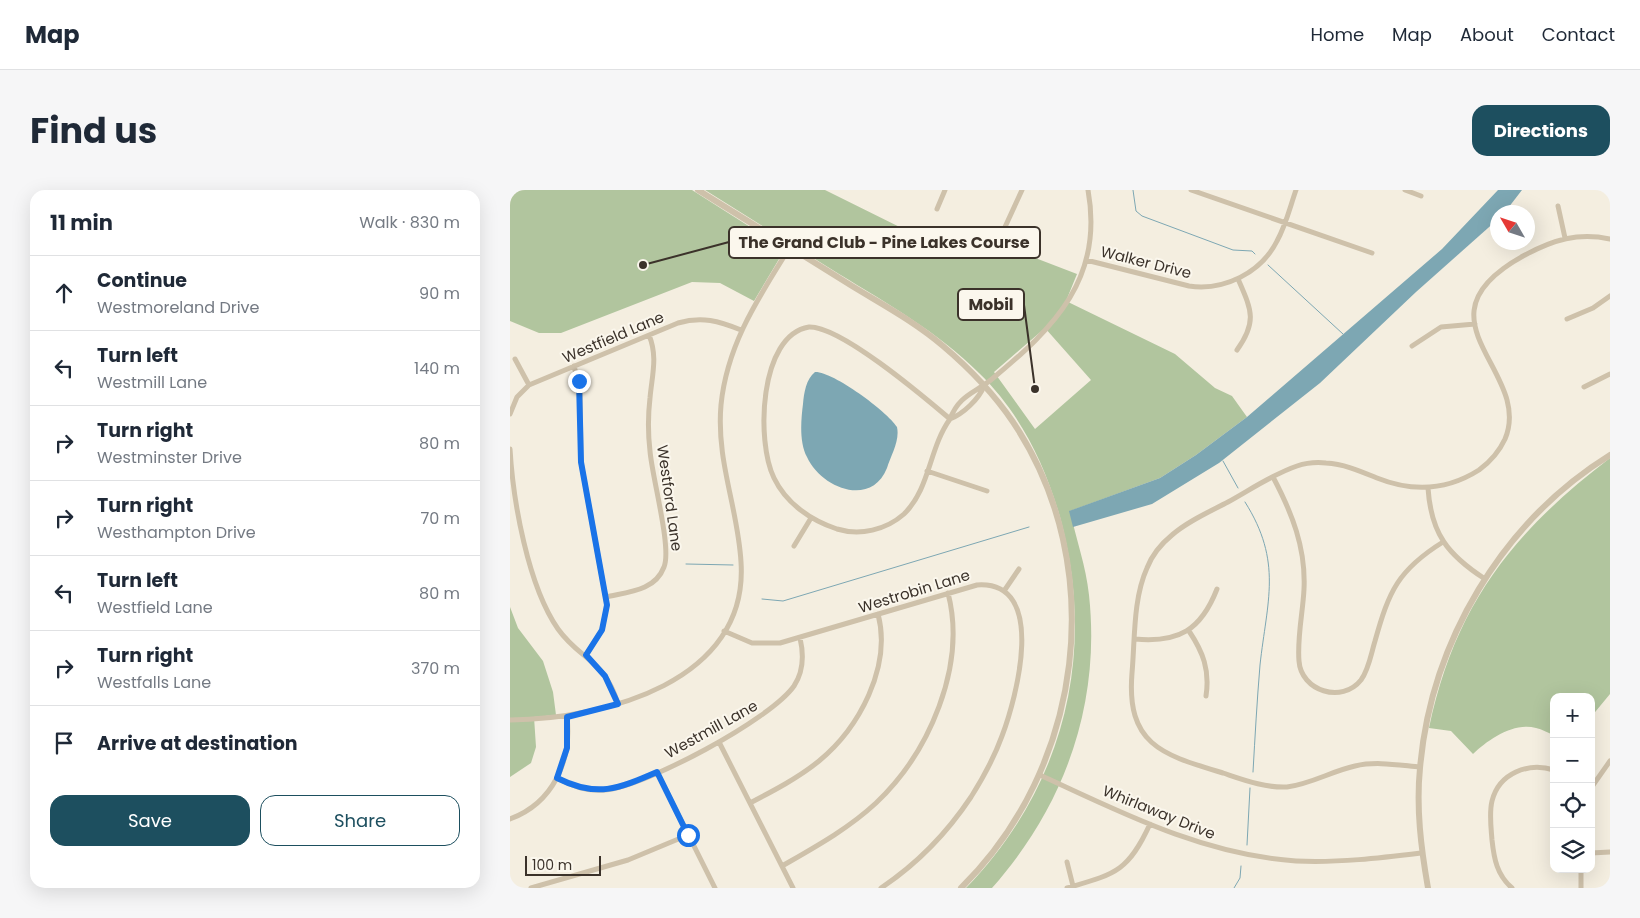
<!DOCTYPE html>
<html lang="en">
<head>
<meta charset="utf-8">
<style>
	body { margin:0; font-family:Poppins,sans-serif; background:#f6f6f7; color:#1f2937 }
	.controls { position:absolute; right:15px; bottom:15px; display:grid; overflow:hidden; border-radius:10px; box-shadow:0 5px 20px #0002 }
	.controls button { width:45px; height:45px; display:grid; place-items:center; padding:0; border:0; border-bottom:1px solid #e0e1e3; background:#fff; color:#1f2937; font:25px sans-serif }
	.compass { position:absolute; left:980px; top:15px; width:45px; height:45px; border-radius:50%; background:#fff; box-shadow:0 5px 20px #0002; rotate:309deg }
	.scale { position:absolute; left:15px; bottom:12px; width:76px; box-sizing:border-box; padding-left:5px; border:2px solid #3b322a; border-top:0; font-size:14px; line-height:18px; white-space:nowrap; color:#3b322a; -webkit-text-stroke:4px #fbf7ed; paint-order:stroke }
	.stop { position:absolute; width:15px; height:15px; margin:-11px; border:4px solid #1a73e8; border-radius:50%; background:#fff }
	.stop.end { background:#1a73e8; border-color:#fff; box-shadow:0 1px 5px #0008 }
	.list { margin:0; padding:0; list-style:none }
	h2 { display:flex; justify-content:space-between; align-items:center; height:65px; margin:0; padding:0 20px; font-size:21px }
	h2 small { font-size:16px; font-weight:400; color:#747a83 }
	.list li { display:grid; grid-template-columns:32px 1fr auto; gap:15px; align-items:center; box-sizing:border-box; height:75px; padding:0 20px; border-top:1px solid #e0e1e3 }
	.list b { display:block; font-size:19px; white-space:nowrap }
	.list p { margin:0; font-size:16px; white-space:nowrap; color:#747a83 }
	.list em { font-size:16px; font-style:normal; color:#747a83 }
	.actions { display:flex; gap:10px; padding:15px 20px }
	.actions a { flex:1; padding:11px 0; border:1px solid #1d4f5f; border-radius:15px; text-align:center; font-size:18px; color:#1d4f5f }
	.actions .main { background:#1d4f5f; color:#fff }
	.icon { flex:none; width:28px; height:28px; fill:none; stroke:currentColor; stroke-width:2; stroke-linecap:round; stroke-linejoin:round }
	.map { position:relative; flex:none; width:1100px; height:698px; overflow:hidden; border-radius:15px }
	header { display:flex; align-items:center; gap:30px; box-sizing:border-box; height:70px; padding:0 25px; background:#fff; border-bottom:1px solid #e0e1e3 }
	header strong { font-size:24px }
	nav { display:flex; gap:28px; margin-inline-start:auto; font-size:18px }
	.intro { display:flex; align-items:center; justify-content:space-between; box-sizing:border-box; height:120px; padding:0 30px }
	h1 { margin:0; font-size:35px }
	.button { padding:12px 22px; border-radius:15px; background:#1d4f5f; color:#fff; font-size:18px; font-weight:700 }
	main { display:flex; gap:30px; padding:0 30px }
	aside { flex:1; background:#fff; border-radius:15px; box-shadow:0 5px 20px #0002 }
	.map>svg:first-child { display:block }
	.green { fill:#b1c59e; fill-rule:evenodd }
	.water { fill:#7da7b3 }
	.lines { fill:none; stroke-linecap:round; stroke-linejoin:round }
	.stream { stroke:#7da7b3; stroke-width:1 }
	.minor { stroke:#cec1aa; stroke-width:5 }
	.tertiary { stroke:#cec1aa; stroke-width:6 }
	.route { stroke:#1a73e8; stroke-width:6 }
	.labels { text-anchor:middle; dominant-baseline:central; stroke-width:4; stroke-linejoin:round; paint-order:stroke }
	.street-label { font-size:15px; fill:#3b322a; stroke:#fbf7ed }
	.leader { fill:none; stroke:#3b322a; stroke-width:2 }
	.callout-dot { fill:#3b322a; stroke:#fbf7ed; stroke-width:2 }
	.callout { fill:#fbf7ed; stroke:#3b322a; stroke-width:2 }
	.callout-label { font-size:16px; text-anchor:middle; font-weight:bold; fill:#3b322a }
</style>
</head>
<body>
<header>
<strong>Map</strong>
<nav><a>Home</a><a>Map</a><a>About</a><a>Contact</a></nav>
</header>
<div class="intro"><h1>Find us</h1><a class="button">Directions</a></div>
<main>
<aside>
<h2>11 min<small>Walk · 830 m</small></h2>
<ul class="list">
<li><svg class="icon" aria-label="ahead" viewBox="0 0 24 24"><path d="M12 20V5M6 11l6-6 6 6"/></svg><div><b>Continue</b><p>Westmoreland Drive</p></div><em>90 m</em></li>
<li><svg class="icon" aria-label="left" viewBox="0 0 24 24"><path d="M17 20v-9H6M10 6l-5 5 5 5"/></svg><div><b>Turn left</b><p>Westmill Lane</p></div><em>140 m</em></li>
<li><svg class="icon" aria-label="right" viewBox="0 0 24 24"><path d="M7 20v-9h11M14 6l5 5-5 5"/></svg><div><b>Turn right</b><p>Westminster Drive</p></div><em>80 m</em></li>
<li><svg class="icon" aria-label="right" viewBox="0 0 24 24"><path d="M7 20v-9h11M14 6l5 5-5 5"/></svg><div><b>Turn right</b><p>Westhampton Drive</p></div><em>70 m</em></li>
<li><svg class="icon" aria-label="left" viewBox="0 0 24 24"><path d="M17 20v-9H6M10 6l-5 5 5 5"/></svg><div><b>Turn left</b><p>Westfield Lane</p></div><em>80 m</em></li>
<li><svg class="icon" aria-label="right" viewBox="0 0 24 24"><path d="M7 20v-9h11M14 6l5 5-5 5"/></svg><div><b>Turn right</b><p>Westfalls Lane</p></div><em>370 m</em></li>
<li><svg class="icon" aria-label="arrive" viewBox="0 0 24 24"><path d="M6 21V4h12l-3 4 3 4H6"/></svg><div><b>Arrive at destination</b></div></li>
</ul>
<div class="actions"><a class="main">Save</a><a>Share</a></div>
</aside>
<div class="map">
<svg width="1100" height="698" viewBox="0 0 1100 698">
	<rect width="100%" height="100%" fill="#f4eee0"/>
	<!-- green -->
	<path class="green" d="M0,0H182L275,59L244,111L210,93L182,92L51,143H29L0,131Z
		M195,0H315L432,58L442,36L567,84L556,111L665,164L705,198L722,206L737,227L686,265L650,288L560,321C566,349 576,376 579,405C591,515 554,617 482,698H456C555,596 587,463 550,327C534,272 510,223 469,183C428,142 378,114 329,84C284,56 240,28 195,0ZM535,138L581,190L525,239L484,182Z
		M1100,268V504L1081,527V507H1044V545C1038,543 1032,539 1026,538C1003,532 978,550 963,564L941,541L919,538C945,415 1002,343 1100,268Z
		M0,417L8,438L33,471L43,502L46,525L24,527L26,557L21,573L0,587Z"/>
	<!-- water -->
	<path class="water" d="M988,0H1012L995,22H988L987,30L906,102L810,193L709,273L642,314L563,337L559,321L650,288L686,265L737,227L932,59Z
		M305,182C322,181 377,221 387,237C390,251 381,265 377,278C361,318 311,298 297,267C289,252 291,230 293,214C294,203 296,189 305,182Z"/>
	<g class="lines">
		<!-- stream -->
		<path class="stream" d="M623,0L626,21L632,26L723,60L742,61L745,64
			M758,75L833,144
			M713,271L728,298
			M735,312C773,372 757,411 750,475C747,511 745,547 743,582
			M176,374L223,375
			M252,409L273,411L519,337
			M737,655L740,598
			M724,698L730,688L731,676"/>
		<!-- minor -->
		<path class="minor" d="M681,0L862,63
			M895,0L911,6
			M1048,16L1055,48
			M427,19L435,0
			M495,37L512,0
			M576,70L679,96C714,101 751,83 767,51C776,35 780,17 786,0
			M1057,129L1083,118L1100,106
			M299,137C331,136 414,207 440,229C419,258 420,299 394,324C376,340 350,346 327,339C300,330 276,313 264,288C246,252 249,145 299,137Z
			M902,156L931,137L965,134
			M727,160C748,131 741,119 728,89
			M5,169L19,195
			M64,176L70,199L71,272L97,415L92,440L76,465
			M474,196C469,209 453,224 440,229C449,205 465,203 482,189C545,137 594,88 578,0
			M1074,197L1100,184
			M0,224L7,207L19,195L168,133C192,126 209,131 231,140
			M0,259C3,311 18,396 48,439C70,470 95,470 108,514
			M417,281L477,301
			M763,287C782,323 796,358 794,399C793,422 787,447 789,471C791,501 832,514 851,490C859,479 861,464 865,451C879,401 888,380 933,352
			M918,298C921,344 938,365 975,389
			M284,356L301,328
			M494,401L509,379
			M96,407C118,402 145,401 154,377C162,358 142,287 140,261C138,244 138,225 140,208C142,185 148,167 139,145
			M214,441L242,453H270L467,395C539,390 506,509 492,546C484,568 473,588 461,607C437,643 407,674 371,698
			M679,441C693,462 700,480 696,506
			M625,449C669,453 691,440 707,399
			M0,530C94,529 239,492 231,372C228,318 206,271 211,215C217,154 249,107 280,57
			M209,552L283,698
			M910,577C888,575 866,571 845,576C822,581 801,594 777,597C755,598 734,590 713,583C654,565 616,556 622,483C625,449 623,409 637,378C642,365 651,354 662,345C678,331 699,322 718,312C740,300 763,284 787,276C796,273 806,272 816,273C834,274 850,281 867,288C902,302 936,301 969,280C980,272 989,262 995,249C1024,180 897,129 1015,65C1043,50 1068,42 1100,49
			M147,582L205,698
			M530,585C612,623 694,665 786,671C828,673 870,668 911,663
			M47,588C63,596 77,602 95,600C136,596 260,530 284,496C294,481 294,465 290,448
			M1081,598L1100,571
			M240,613C263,601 288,588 309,571C349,538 382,477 368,424
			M0,629C43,613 62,571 57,527
			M1081,663L1100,662
			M557,672L563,696
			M272,676C305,657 338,639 366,613C419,563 457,476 438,403
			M1071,679V698
			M21,698L118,670L178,645
			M557,698C605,684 618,682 640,634
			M1002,698C987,685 984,669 982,650C981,637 979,623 982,611C989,583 1018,572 1044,580"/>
		<!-- tertiary -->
		<path class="tertiary" d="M188,0C240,32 291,64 342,96C373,115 405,132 433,156C459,178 484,204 503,232C600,377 573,578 451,698
			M918,698C911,658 906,618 910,578C921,452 992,332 1100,265"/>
	</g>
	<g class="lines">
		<!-- route -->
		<path class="route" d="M69,191L71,272L97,415L92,440L76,465L95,486L108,514L57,527V558L47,588C87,608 108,599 147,582L178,645"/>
	</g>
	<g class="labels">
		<!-- street labels -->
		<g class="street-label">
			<text transform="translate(636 72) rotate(14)">Walker Drive</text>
			<text transform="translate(103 147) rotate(-23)">Westfield Lane</text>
			<text transform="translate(160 308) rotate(82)">Westford Lane</text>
			<text transform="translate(404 401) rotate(-17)">Westrobin Lane</text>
			<text transform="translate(201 539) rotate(-29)">Westmill Lane</text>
			<text transform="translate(649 622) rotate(22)">Whirlaway Drive</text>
		</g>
	</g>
	<!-- callouts -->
	<path class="leader" d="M133 75L219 52M525 199L514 115"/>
	<g class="callout-dot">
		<circle cx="133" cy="75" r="5"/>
		<circle cx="525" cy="199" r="5"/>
	</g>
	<g class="callout">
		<rect x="219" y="37" width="311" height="31" rx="5"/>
		<rect x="448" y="99" width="66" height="31" rx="5"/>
	</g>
	<g class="callout-label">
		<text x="374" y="58">The Grand Club - Pine Lakes Course</text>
		<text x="481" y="120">Mobil</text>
	</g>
</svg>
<div class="controls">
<button>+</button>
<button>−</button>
<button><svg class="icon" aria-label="locate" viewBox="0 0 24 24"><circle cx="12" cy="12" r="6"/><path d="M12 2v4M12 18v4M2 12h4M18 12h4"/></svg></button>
<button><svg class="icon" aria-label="layers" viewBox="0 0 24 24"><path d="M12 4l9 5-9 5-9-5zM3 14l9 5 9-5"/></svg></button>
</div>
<svg class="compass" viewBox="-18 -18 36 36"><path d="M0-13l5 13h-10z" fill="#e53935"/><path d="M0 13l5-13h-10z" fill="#747a83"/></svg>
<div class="scale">100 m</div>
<div class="stop" style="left:178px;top:645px"></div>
<div class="stop end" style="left:69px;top:191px"></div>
</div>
</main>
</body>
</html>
